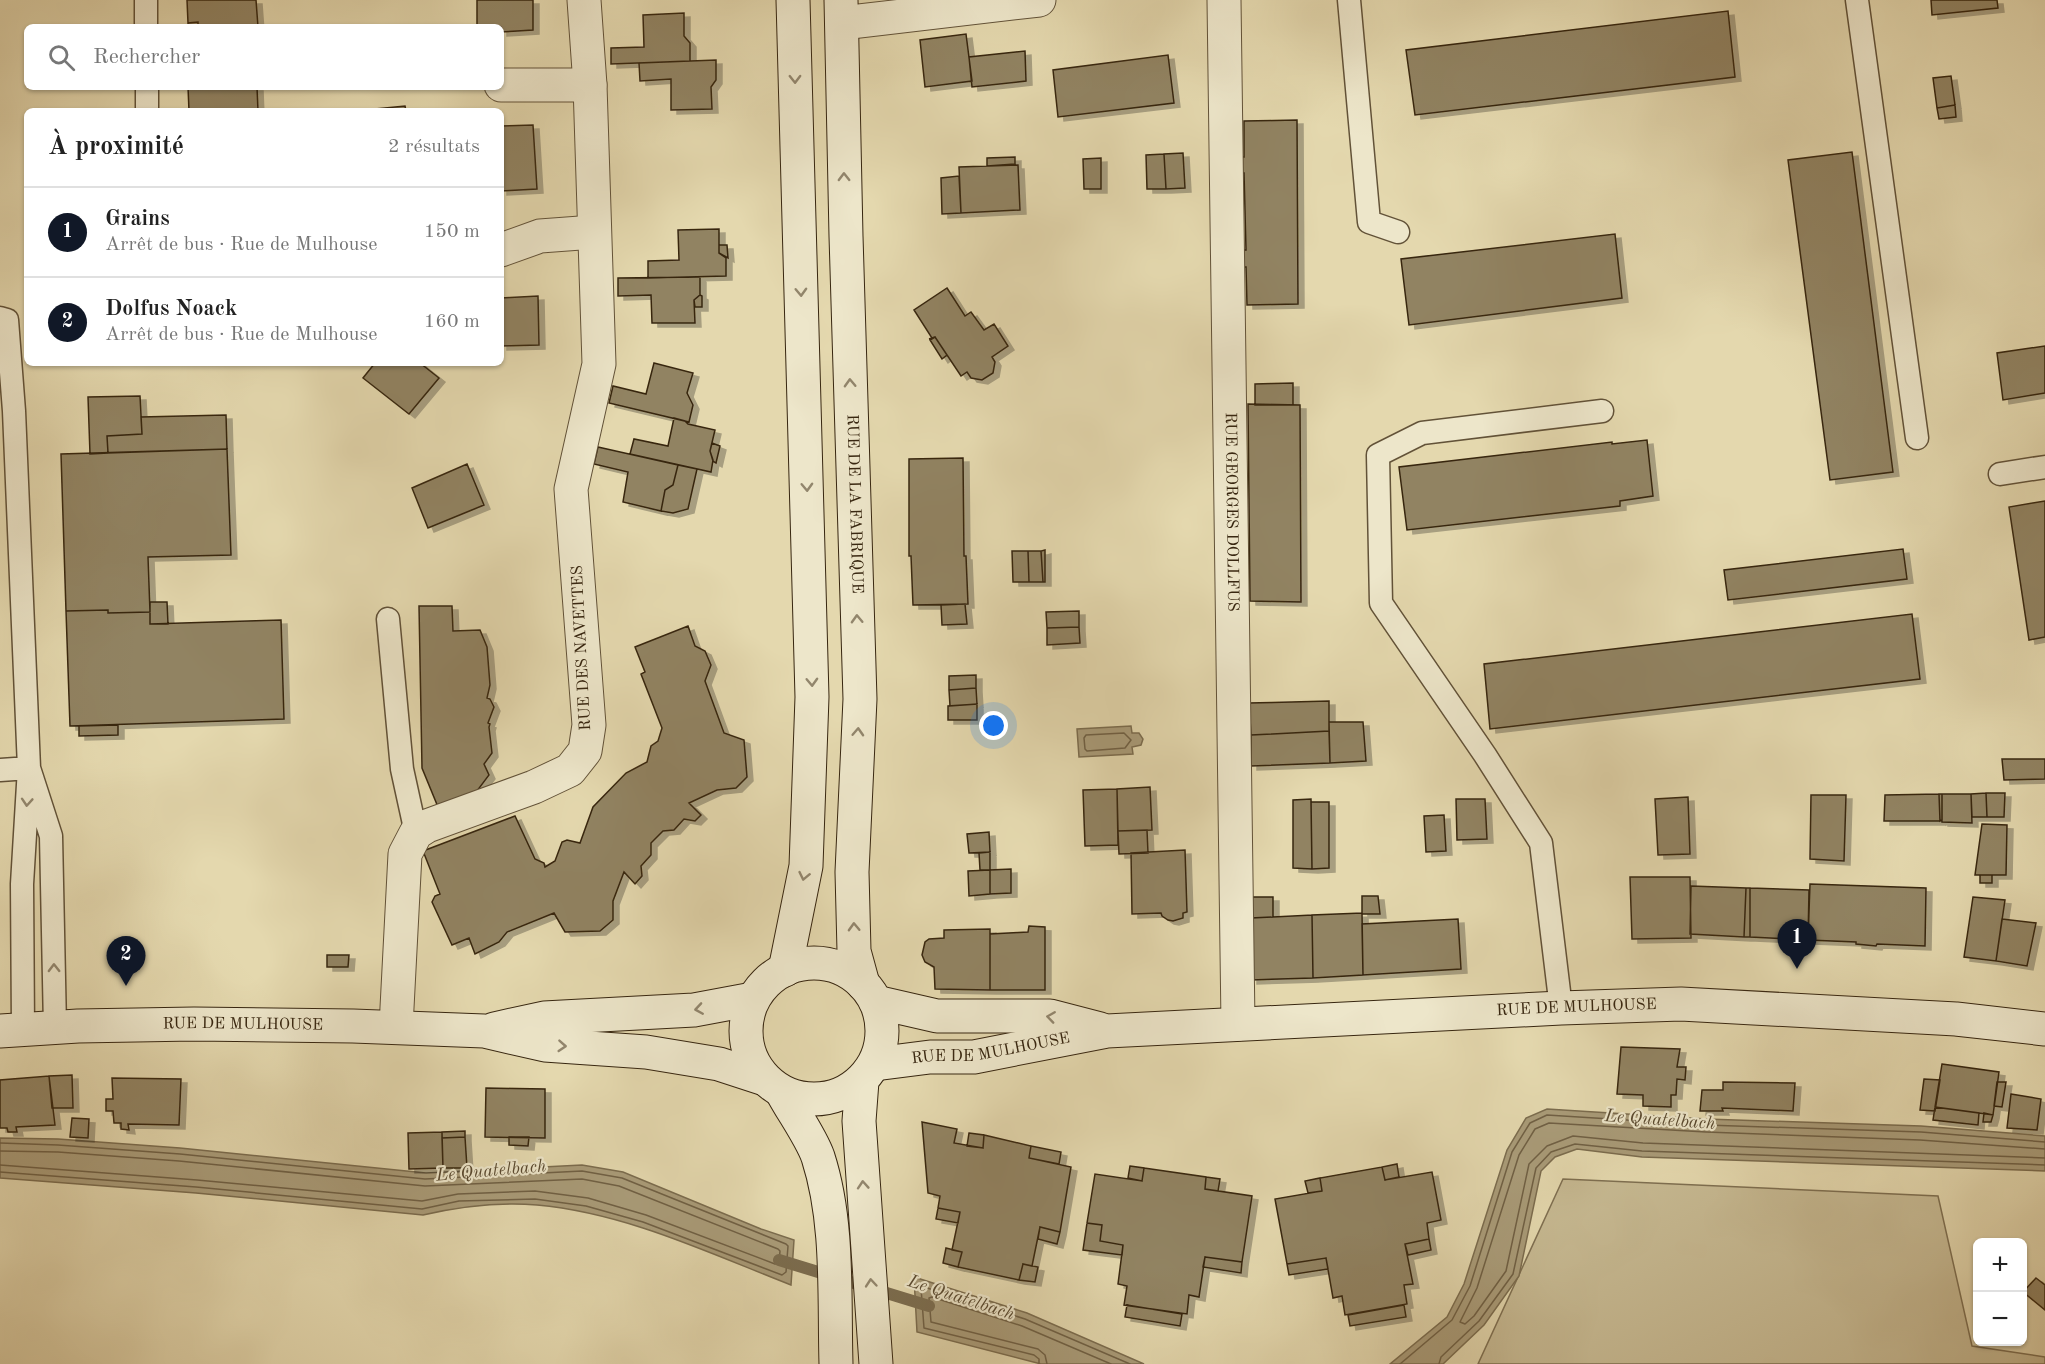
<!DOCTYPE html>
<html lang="fr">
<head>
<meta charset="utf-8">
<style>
	body { margin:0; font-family:"Old Standard TT",serif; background:#f6f6f6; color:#222 }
	.controls { position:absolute; right:18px; bottom:18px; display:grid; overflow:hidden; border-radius:9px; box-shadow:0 2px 4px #0004 }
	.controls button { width:54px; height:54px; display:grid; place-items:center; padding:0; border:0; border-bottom:2px solid #e0e0e0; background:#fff; color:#222; font:30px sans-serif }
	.you { position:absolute; left:994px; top:726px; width:21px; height:21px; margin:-15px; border:4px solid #fff; border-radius:50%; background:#1a73e8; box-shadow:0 0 0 9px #1a73e833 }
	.badge { display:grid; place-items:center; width:39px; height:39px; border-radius:50%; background:#111827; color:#fff; font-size:20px; font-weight:700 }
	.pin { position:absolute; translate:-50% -50px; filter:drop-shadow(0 2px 3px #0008) }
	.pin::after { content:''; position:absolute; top:32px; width:21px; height:18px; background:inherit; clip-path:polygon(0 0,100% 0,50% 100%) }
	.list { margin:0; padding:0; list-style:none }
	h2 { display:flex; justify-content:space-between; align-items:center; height:78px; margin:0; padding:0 24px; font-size:26px }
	h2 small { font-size:20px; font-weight:400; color:#767676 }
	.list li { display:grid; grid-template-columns:39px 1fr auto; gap:18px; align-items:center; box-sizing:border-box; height:90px; padding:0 24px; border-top:2px solid #e0e0e0 }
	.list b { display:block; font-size:22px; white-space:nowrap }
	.list p { margin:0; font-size:20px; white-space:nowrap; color:#767676 }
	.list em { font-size:20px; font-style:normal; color:#767676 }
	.icon { flex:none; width:33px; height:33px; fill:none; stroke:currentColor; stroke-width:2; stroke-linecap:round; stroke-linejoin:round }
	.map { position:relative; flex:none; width:2045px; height:1364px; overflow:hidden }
	.search { position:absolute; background:#fff; box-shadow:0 2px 4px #0004; left:24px; top:24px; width:480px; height:66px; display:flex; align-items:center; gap:15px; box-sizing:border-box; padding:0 21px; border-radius:9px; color:#767676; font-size:22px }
	.panel { position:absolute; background:#fff; box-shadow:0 2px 4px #0004; left:24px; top:108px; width:480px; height:258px; border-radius:9px }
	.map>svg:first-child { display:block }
	.green { fill:#c7ba93; stroke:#7f7052; stroke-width:1.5 }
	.water { fill:#a99b78; stroke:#7b6c4e; stroke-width:1.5 }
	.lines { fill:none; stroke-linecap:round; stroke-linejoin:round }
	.shore { stroke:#706044; stroke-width:1.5 }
	.stream { stroke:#7b6c4e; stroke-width:12 }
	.building { fill:#918362; stroke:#372610; stroke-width:1.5; filter:url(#shadow) }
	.lane-casing { stroke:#625238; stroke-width:25 }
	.street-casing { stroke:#625238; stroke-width:35 }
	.secondary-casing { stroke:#372610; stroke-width:35 }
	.lane { stroke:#ede6ca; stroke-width:22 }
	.street { stroke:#ede6ca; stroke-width:33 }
	.secondary { stroke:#ede6ca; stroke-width:33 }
	.oneway { stroke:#92866d }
	.labels { text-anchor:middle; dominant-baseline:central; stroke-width:4.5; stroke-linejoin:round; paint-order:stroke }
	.street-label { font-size:16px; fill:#372610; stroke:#ede6ca }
	.water-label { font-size:18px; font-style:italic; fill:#59492f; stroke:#ede6ca }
</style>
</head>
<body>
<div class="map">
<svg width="2045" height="1364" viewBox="0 0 2045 1364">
	<defs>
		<filter id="shadow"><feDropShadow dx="6" dy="4" stdDeviation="0" flood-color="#0004"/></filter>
	</defs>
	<rect width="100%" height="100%" fill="#e4d8ae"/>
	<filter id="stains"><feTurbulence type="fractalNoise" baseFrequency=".00333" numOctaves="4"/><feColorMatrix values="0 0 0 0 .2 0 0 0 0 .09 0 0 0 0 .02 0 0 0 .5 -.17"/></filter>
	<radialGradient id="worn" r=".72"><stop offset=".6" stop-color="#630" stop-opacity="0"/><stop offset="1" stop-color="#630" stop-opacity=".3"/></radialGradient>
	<!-- green -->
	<path class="green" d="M1563,1179L1938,1196L1972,1346L2045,1357V1364H1478Z"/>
	<!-- water -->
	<path class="water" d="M1131,726L1132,733H1139L1143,739L1141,745L1132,747L1133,754L1079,757L1077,729Z
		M1547,1109L1706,1119L1921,1126L2045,1136V1171L1642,1157L1577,1149L1555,1157L1541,1171L1519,1276L1484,1325L1443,1364H1390L1447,1317L1464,1284L1507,1150L1526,1118Z
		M0,1138L58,1139L180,1148L426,1173L582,1165L623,1172L761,1229L794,1240L791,1285C709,1253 626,1213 537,1205C501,1202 458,1207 423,1215L196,1193L0,1178Z
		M914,1277L1027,1313L1144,1364H1041L917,1332Z"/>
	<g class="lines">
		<!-- shore -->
		<path class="shore" d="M1124,733L1131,740L1125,748L1087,751L1085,749L1084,738L1086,735Z
			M0,1143L58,1145L180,1154L425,1179L582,1171L622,1178L786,1244L788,1246L786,1272L782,1275L643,1222L586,1206L535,1199L459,1201L422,1209L196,1187L0,1172
			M2045,1149L1920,1140L1706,1132L1549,1123L1535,1129L1519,1155L1477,1288L1460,1322L1465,1324L1474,1316L1506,1271L1529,1164L1547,1146L1573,1136L1643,1143L2045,1158
			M0,1151L58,1152L179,1161L425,1186L582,1179L619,1186L778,1249L780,1251L779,1262L775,1264L646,1215L588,1198L535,1191L458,1194L422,1201L197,1180L0,1165
			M1039,1364V1359L1034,1355L924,1328L921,1288L924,1287L1025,1319L1130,1364
			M1047,1364L1045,1355L1038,1349L931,1322L929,1298L932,1297L1022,1326L1111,1364
			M1400,1364L1452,1320L1470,1286L1512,1152L1530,1123L1547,1115L1706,1125L1921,1132L2045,1142
			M1439,1364L1441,1357L1479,1321L1513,1274L1536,1168L1551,1152L1575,1144L1642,1151L2045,1165"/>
		<!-- stream -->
		<path class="stream" d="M779,1260L929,1306"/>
	</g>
	<!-- building -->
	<path class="building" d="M187,0H256L258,27H198V22L188,23Z
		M477,0H533V30L501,32V27H477Z
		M1931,0H1997L1998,8L1932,15Z
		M1728,11L1735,77L1415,115L1406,50Z
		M684,13V36L690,43V61L611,64V48L644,47L643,15Z
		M198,22V27H188V23Z
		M966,34L972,81L925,87L920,40Z
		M1025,51L1026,81L972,87L969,57Z
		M1168,55L1174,103L1058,117L1053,70Z
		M716,60V80L711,87L712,109L671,110V79L640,81L639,63Z
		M1951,76L1955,105L1937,108L1933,78Z
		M188,87H257L258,111H189Z
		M1955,105L1956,117L1939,119L1937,108Z
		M405,106L406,111H354Z
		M1297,120L1298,304L1247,305L1246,267H1242V250H1246L1244,173H1241L1242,157H1244V121Z
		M533,125L537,189L501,191V126Z
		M1852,152L1893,472L1830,480L1788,160Z
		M1183,153L1185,188L1166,189L1164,154Z
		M1164,154L1166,189H1147L1146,155Z
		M1015,157V164L987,166V158Z
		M1101,158V189H1084L1083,159Z
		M1018,165L1020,210L961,213L959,167Z
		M959,176L961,213L942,214L941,178Z
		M719,229V253L726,258V276L648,278V261L679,260L678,230Z
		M1615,234L1622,298L1409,325L1401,259Z
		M719,245H727L728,258L719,253Z
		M700,277V295L694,300L695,323H652L651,295L618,296V278Z
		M947,288L965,316L971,312L984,330L994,324L1008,346L992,357L995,362L993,373L982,380L971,378L967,372L961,376L935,337L929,339L932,338L914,310Z
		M700,295L702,296V307H695L694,300Z
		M538,296L539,345L501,346V298Z
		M935,337L947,355L942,359L930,340Z
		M2045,346V393L2003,400L1997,353Z
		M375,363H420L439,378L409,414L363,378Z
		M654,363L693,373L687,393L693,405L689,422L609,403L613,386L646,394Z
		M1293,383V405H1255V384Z
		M140,396L142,434L107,436L108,453L90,454L88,397Z
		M1248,404L1300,405L1301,602L1250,601Z
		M226,415L227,449L108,453L107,436L142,434L141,417Z
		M674,418L685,421L688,424L715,430L710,451L713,460L711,472L630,454L634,439L668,446Z
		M1647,440L1653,496L1620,501V506L1407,530L1399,467L1612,442V444Z
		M712,443L720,446L716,463L713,461L710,451Z
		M598,447L678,465L673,485L665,490L661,511L623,502L628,472L594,464Z
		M227,449L231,555L148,557L150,612L108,613V610L66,611L61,454Z
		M963,458L964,556H966L968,604L913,605L911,556H909V459Z
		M467,464L484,505L428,528L412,488Z
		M678,465L697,469L688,509L673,513L661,511L665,490L673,485Z
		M2045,501V637L2029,640L2009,507Z
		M1903,549L1907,579L1728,600L1724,570Z
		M1045,550V582H1043L1041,551Z
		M1012,551H1028L1029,582H1013Z
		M1028,551H1041L1043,582H1029Z
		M150,602H167L168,624H150Z
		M965,604L967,624L942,625L941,605Z
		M419,606H452L453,631L480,630L487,647L490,685L487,698L490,699L494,707L488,723L490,724L489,727L492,753L484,764L489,775L477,791L438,807L422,768Z
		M108,610V613L150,612V624L281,620L284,719L70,726L66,611Z
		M1079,611V627L1047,628L1046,612Z
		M1912,614L1920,679L1490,729L1484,664Z
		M688,626L695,646L705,651L711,665L705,681L724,733L744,740L747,777L736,788L717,790L689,803L701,815L695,821L684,819L674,830L663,831L651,843V855L641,866L642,876L635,884L624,872L613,901V920L600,931L565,932L554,913L507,932L499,942L475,954L469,938L452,945L432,902L435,896L440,894L423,851L515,816L535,859L544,863L545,867L555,861L562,842L567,840L580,843L593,807L626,773L647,762L651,746L658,741L662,728L641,674L645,672L635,647Z
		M1079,627L1080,643L1047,645V628Z
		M976,675V688L949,690V676Z
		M976,688L977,704L950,706L949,690Z
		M1329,701V731L1251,735L1249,703Z
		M977,704V720H948V706Z
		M1329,722H1363L1366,761L1330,763Z
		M118,725V735L79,736V726Z
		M1329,731L1330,763L1251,766V735Z
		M2002,759H2045V779L2004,780Z
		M1150,787L1152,830L1118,831L1117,789Z
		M1117,789L1118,845L1085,846L1083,790Z
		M1986,793H2005L2004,817H1987Z
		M1986,793L1987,817H1972L1971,794Z
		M1939,794H1942V820L1940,821Z
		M1939,794L1940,821H1884L1885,795Z
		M1942,794H1971L1972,823L1942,822Z
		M1811,795H1846L1844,861L1810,859Z
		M1688,797L1690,854L1658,855L1655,799Z
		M1311,799L1312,869L1293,868V800Z
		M1456,799H1485L1487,839L1457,840Z
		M1311,802H1329V868L1312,869Z
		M1444,815L1446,851L1426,852L1424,816Z
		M1982,824L2007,825L2006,875H1975Z
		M1147,830L1148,853L1119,854L1118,831Z
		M989,832L990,852L969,853L967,834Z
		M1185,850L1187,912L1183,913V918L1173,921L1168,920L1162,916L1161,913L1132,914L1131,853Z
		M990,852V870H980L979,853Z
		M1011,869V893L990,894V870Z
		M990,870V894L969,896L968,871Z
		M1980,875H1992V883H1980Z
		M1630,877H1690L1691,938L1632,939Z
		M1810,884L1926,888L1925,946L1877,944L1876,946L1856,944V942L1808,940Z
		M1691,886L1746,888L1744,937L1690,934Z
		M1746,888H1750V937H1744Z
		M1750,888L1809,890L1808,940L1750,937Z
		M1362,896H1378L1380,914H1362Z
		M1251,897H1273V917L1251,918Z
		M1973,897L2005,900L1996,961L1964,957Z
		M1362,913L1363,975L1313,978L1312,915Z
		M1312,915L1313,978L1251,980V918Z
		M1458,919L1461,969L1363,975L1362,924Z
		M2002,919L2036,923L2027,966L1996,961Z
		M1029,926L1045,927V990H990V934L1028,932Z
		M990,929V990L935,989L934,967L925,962L922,955L925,942L929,939L944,938V930Z
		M327,955H349L348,967H327Z
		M1621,1047L1680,1049L1677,1067H1686L1685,1080L1677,1079L1676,1095H1671V1107L1643,1106V1095L1617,1094Z
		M1942,1064L1999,1072L1993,1115L1935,1107Z
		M72,1075L73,1108H52L49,1076Z
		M49,1076L55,1125L16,1127L17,1132H8L7,1128H0V1080Z
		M112,1078L181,1079L179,1125L128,1124L129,1130L121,1129V1123H114L113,1111H106V1099H113Z
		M1924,1079L1940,1080L1935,1111L1920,1110Z
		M1723,1082L1795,1083L1793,1111L1722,1108L1723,1111H1700L1702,1090H1723Z
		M1997,1082H2006L2002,1107L1994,1106Z
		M486,1088L545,1089V1138L485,1137Z
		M2011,1094L2041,1099L2037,1130L2007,1128Z
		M1935,1107L1979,1113L1978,1125L1933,1120Z
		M1984,1113L1993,1115L1991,1122H1983Z
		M72,1118L89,1119L88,1138L70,1137Z
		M922,1122L957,1129L954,1143L983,1148L984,1135L1031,1146L1029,1158L1071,1167L1060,1232L1040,1227L1032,1266L1023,1264L1019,1280L958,1267L962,1252L952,1250L960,1212L938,1208L940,1196L928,1193Z
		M465,1131V1137L442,1138V1132Z
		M442,1132L443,1168L409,1169L408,1133Z
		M969,1133L984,1135L983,1148L967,1146Z
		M465,1137L467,1168H443L442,1138Z
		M509,1137H529L528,1146L509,1145Z
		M1031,1146L1061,1152L1059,1164L1029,1158Z
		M1397,1164L1399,1177L1385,1180L1382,1167Z
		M1130,1166L1144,1168L1142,1181L1128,1178Z
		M1382,1167L1385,1180L1432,1172L1441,1220L1427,1223L1429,1239L1405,1244L1413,1284L1404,1285L1407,1304L1345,1315L1342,1296L1333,1298L1326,1258L1287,1264L1275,1199L1322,1191L1320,1178Z
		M1144,1168L1206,1177L1205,1189L1252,1196L1242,1262L1205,1257L1199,1297L1189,1295L1187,1314L1124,1305L1127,1286L1118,1284L1123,1245L1100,1241L1102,1225L1087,1223L1095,1174L1142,1181Z
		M1206,1177L1220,1179L1218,1191L1205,1189Z
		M1320,1178L1322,1191L1308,1193L1305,1181Z
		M938,1208L960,1212L958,1223L936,1219Z
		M1087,1223L1102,1225L1100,1241L1123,1245L1122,1255L1083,1250Z
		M1040,1227L1060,1232L1057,1244L1038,1239Z
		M1429,1239L1431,1250L1408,1255L1405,1244Z
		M946,1248L962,1252L958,1267L943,1263Z
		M1205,1257L1242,1262L1241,1273L1203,1267Z
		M1326,1258L1328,1269L1289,1275L1287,1264Z
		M1023,1264L1038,1267L1035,1282L1019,1280Z
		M2036,1278L2045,1285V1310L2023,1292Z
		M1127,1305L1182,1314L1180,1326L1125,1317Z
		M1404,1305L1406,1317L1350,1326L1348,1315Z"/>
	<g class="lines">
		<!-- lane casing -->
		<g class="lane-casing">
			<path id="lane" d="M146,0V27
				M1349,0L1369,222L1398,232
				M1857,0L1917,438
				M147,87V111
				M0,318L7,320L14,411L29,768L0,770
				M2000,474L2045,467
				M388,619L402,769L416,833
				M1561,1008L1541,843L1485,755L1381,603L1378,455L1422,433L1602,411
				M23,1029L22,884L29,768L51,836L55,1027"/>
		</g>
		<!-- street casing -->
		<g class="street-casing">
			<g id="street">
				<path id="s1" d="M1224,0L1238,1024"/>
				<path d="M842,23L1039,0"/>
				<path d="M501,85H590"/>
				<path d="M501,250L540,236L594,232"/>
				<path d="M396,1027L405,854L416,833L427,826L534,787L570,770L585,751L589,725L571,489L599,364L590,85L584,0"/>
			</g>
		</g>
		<!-- secondary casing -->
		<g class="secondary-casing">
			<g id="secondary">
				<path id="s2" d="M841,0L846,236L860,699L852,872L854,951L863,984"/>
				<circle cx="814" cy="1031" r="68"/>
				<path d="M785,970L806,866L812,697L793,0"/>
				<path d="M876,1002L937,1016H1050L1100,1029"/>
				<path d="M494,1029L544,1018L694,1010L753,999"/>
				<path id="s3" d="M0,1031L78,1026L194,1024L353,1026L484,1031L545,1045L646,1052L719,1064L765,1079"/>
				<path id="s4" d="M875,1064L930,1057H974L1107,1031L1561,1008L1681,1004L1956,1019L2045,1029"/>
				<path d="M862,1081L859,1121L876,1364"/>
				<path d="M782,1092C792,1111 811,1137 818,1157C839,1222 834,1296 836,1364"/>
			</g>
		</g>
		<!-- lane -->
		<use href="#lane" class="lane"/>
		<!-- street -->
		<use href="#street" class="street"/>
		<!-- secondary -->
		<use href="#secondary" class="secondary"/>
	</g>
	<!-- one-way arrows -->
	<defs><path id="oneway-chevron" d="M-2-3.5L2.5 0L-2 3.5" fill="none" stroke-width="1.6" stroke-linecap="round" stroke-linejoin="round" transform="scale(1.5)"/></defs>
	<g class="oneway">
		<use href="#oneway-chevron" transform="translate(795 79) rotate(89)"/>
		<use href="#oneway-chevron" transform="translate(844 177) rotate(-91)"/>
		<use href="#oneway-chevron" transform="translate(801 292) rotate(88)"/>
		<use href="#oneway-chevron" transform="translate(850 383) rotate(-92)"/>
		<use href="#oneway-chevron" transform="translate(807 487) rotate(88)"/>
		<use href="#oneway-chevron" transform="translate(857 619) rotate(-92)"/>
		<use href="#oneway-chevron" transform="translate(812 682) rotate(88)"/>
		<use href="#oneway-chevron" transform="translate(858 732) rotate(-87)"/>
		<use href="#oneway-chevron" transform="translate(27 802) rotate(94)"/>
		<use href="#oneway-chevron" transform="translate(804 876) rotate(102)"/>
		<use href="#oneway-chevron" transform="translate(854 927) rotate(-92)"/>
		<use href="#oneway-chevron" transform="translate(54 968) rotate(-91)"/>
		<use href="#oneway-chevron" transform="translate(699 1009) rotate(171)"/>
		<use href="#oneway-chevron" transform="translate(1051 1017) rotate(-172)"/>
		<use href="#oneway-chevron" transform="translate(562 1046) rotate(4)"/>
		<use href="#oneway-chevron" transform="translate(863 1185) rotate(-94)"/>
		<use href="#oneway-chevron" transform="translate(871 1283) rotate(-95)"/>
	</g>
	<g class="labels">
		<!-- street labels -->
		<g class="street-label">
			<text stroke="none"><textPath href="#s2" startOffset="504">RUE DE LA FABRIQUE</textPath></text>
			<text stroke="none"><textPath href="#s1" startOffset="512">RUE GEORGES DOLLFUS</textPath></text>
			<text transform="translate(582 648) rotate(-93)">RUE DES NAVETTES</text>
			<text stroke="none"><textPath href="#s4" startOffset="705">RUE DE MULHOUSE</textPath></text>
			<text stroke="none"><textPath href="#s3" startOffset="243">RUE DE MULHOUSE</textPath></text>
			<text stroke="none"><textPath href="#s4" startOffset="117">RUE DE MULHOUSE</textPath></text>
		</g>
		<!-- water labels -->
		<g class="water-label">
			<text transform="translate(1660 1120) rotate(4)">Le Quatelbach</text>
			<text transform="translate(491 1171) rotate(-5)">Le Quatelbach</text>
			<text transform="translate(961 1298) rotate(18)">Le Quatelbach</text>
		</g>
	</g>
	<rect width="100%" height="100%" filter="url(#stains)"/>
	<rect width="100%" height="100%" fill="url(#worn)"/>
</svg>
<div class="controls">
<button>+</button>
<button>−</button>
</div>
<div class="you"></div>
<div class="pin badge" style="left:1797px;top:969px">1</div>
<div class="pin badge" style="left:126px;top:986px">2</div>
<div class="search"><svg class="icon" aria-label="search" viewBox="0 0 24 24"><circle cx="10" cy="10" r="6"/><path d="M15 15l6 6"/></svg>Rechercher</div>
<section class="panel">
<h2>À proximité<small>2 résultats</small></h2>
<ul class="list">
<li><span class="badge">1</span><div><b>Grains</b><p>Arrêt de bus · Rue de Mulhouse</p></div><em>150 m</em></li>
<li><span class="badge">2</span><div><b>Dolfus Noack</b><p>Arrêt de bus · Rue de Mulhouse</p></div><em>160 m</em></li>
</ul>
</section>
</div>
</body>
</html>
